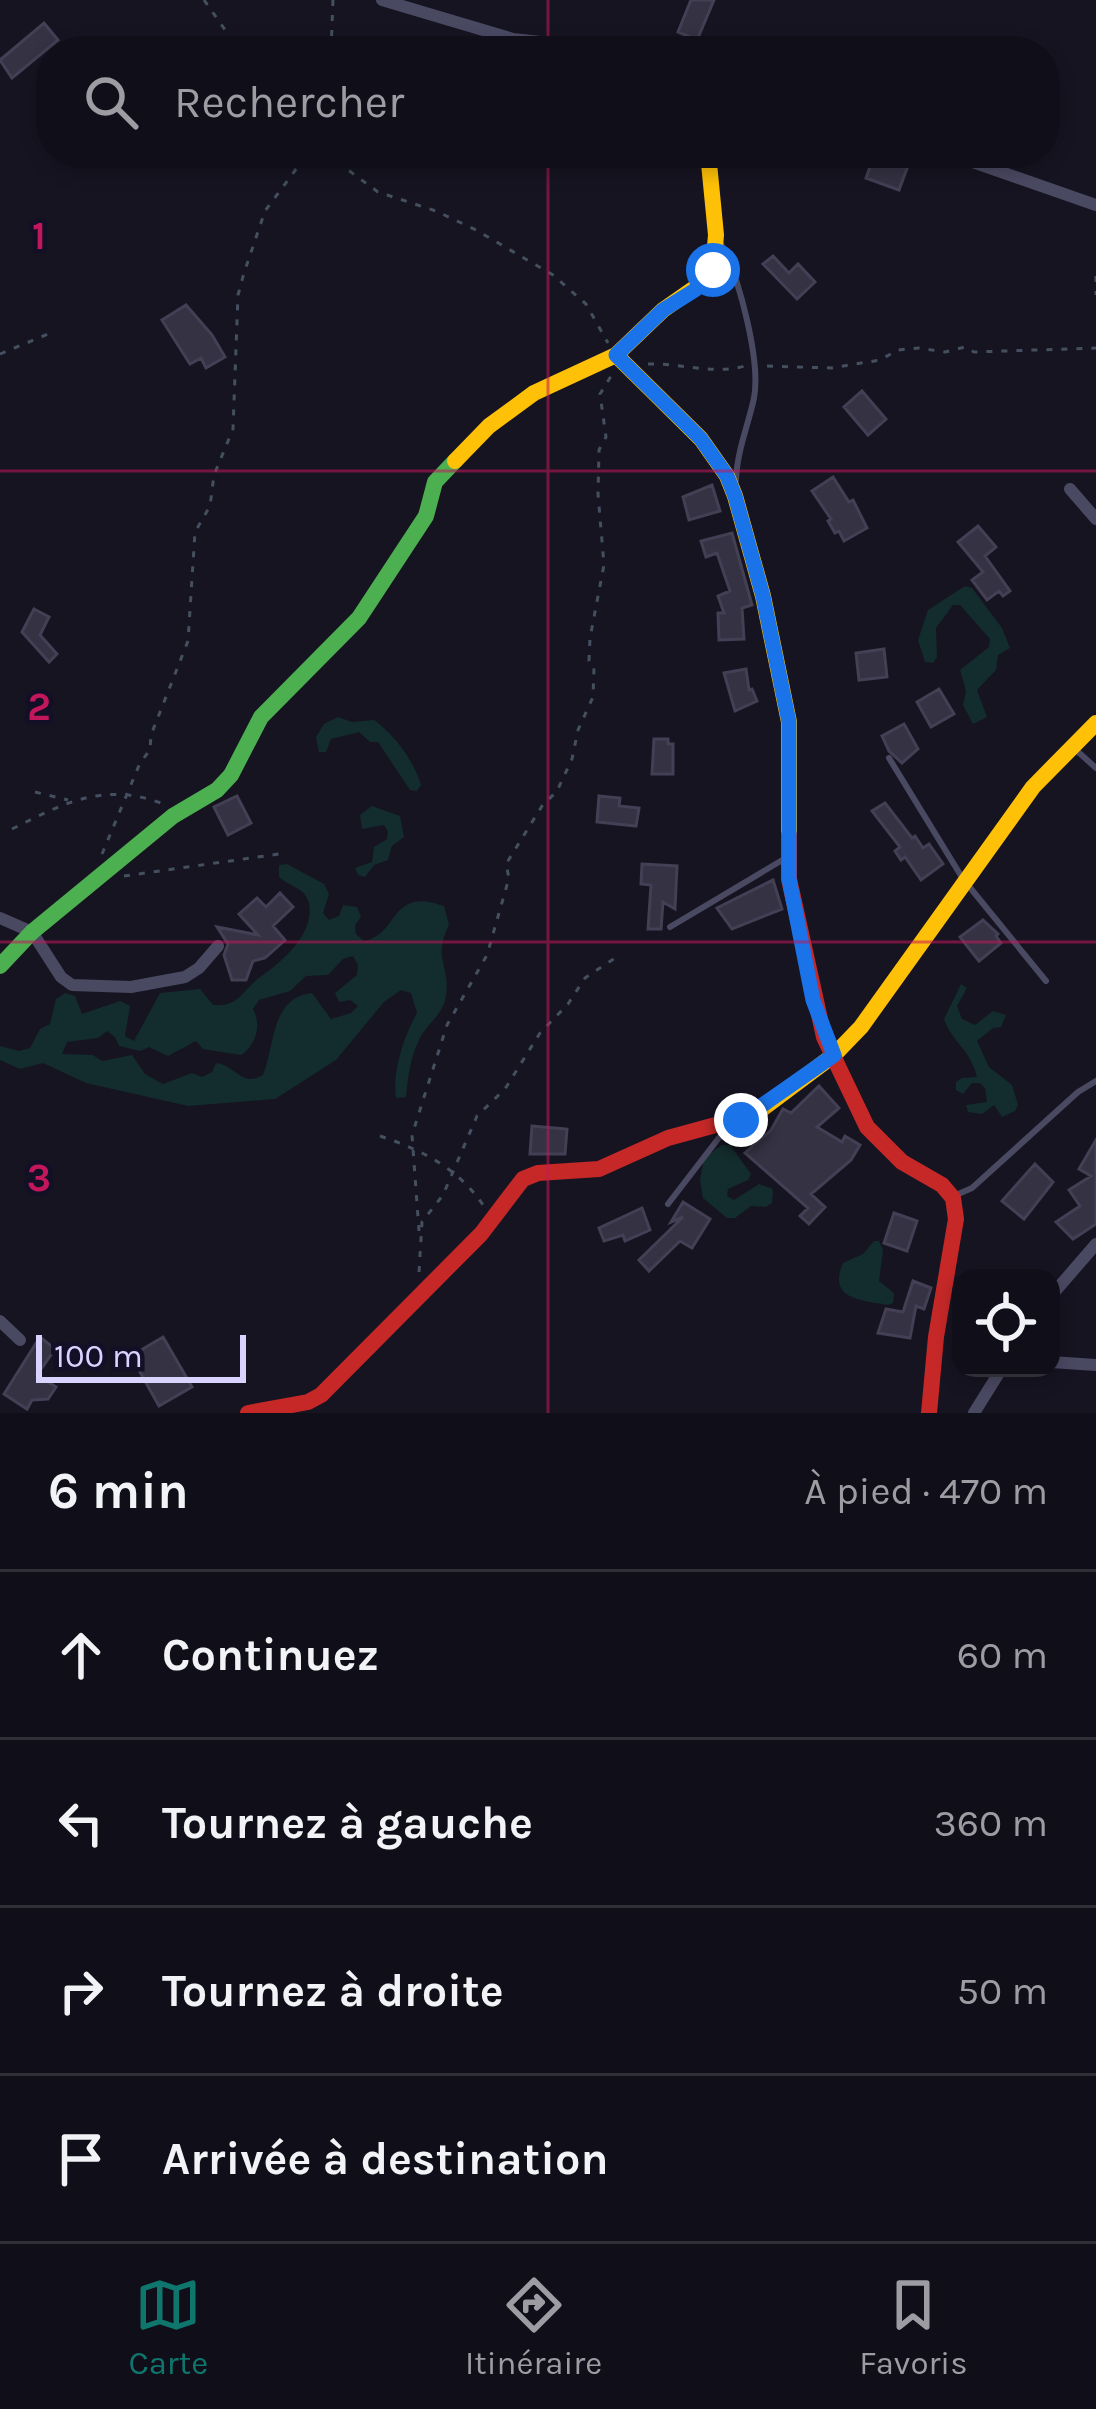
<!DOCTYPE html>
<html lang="fr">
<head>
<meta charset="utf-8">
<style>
	body { margin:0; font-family:Karla,sans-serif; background:#1e1d26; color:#f1f3f6 }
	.controls { position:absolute; right:36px; bottom:36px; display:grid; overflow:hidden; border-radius:24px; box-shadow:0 6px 18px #0003 }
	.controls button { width:108px; height:108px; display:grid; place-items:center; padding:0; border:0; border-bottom:3px solid #302f38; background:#100f19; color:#f1f3f6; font:60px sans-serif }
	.scale { position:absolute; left:36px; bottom:30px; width:210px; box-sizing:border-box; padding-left:12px; border:6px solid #d9d4ff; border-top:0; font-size:33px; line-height:42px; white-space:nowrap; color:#d9d4ff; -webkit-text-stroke:9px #130f26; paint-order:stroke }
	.stop { position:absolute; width:36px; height:36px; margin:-27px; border:9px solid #1a73e8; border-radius:50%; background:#fff }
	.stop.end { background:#1a73e8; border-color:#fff; box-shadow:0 3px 12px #0008 }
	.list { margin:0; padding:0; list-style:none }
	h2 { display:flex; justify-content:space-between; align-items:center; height:156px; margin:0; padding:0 48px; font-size:51px }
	h2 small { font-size:39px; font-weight:400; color:#9c9ca2 }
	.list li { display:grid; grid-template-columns:78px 1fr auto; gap:36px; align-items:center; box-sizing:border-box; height:168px; padding:0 48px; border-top:3px solid #302f38 }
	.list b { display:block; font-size:45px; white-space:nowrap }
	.list em { font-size:39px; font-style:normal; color:#9c9ca2 }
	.icon { flex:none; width:66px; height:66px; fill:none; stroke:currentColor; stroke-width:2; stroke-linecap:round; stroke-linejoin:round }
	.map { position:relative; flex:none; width:1096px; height:1413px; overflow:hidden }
	.search { position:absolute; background:#100f19; box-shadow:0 6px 18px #0003; left:36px; right:36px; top:36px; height:132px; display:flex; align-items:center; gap:30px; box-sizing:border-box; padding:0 42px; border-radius:48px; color:#9c9ca2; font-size:45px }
	.sheet { height:828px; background:#100f19 }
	nav { display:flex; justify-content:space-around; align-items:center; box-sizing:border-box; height:168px; border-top:3px solid #302f38; background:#100f19; font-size:33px; color:#9c9ca2 }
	nav a { display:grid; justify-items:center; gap:6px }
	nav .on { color:#0f766e }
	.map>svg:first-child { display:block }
	.green { fill:#132c2d; fill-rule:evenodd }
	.building { fill:#343243; stroke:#433f54; stroke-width:3 }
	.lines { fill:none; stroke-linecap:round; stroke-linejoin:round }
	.path { stroke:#44505f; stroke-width:3; stroke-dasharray:6 9; stroke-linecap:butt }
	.lane { stroke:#4a4962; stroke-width:6 }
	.street { stroke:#4a4962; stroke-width:12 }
	.fast { stroke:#4caf50; stroke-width:16 }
	.slow { stroke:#ffc107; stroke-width:16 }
	.jam { stroke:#c62828; stroke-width:16 }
	.route { stroke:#1a73e8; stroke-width:15 }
	.grid { fill:none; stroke:#c2185b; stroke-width:3; stroke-opacity:0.55 }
	.grid-label { font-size:39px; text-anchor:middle; font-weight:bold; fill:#c2185b; stroke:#130f26; stroke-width:9; stroke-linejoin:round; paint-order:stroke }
</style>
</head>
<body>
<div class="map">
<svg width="1096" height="1413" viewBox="0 0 1096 1413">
	<rect width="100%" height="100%" fill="#161421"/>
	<!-- green -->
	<path class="green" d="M965,586L972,588L1002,628L1010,648L998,655L996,670L977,690L987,717L973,724L963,705L966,691L960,670L989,647L990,639L960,605H953L936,628L937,657L933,663L925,662L918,640L928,610Z
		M338,717L352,722L374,720C394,734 414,761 421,785L417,791L410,790L378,742H370L359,732L331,739L326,752H319L316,737L324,724Z
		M372,806L400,816L404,837L392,846L388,860L374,865L365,877L358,875L355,868L372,862L374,847L387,839L388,832L384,825L362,829L360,815Z
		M287,864L324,884L329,894L323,913L329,920L339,916L343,905L357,907L361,917L355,925L356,934L364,941C400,934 389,886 444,906L449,925C431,960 453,968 445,1000C442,1015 425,1026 419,1040C410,1059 408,1077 406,1097L396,1098C392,1072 404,1036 417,1013L411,993L401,990L384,1002L336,1060L275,1099L188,1106L86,1083L43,1063L20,1069L0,1060V1046L19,1051L30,1048L40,1029L50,1024L56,999L65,993L75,996L82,1014L120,1001L130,1006L125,1036L134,1041L160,993L200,989L213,1005C240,1007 242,990 260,977C282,962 318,931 308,900C303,887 288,886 279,877V865ZM353,956L358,965L357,975L335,993L339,1002L350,1000L358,1006L351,1013L331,1019L312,993C271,997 275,1045 263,1075C241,1088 236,1065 216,1063L212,1072L202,1077L192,1073L163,1084L145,1074L132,1055L102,1061L93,1055L62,1054L67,1042L98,1038L107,1031L115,1037L119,1046L140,1051L149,1047L168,1056L196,1041L203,1049L241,1055C256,1045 262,1025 253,1009L259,1000L290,991L306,976L328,975L343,959Z
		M961,984L967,988L957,1006L962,1019L975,1025L993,1011L1006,1015L1001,1027L993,1028L977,1041L989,1067L1012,1085L1018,1105L1015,1111L1002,1117L994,1105L982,1114L968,1112L966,1105L987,1102L985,1088L980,1083H972L963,1094L956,1090V1082L962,1078L977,1077C971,1050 951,1041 944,1019Z
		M722,1145H730L751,1174L748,1180L728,1189L727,1196L734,1200L759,1184L773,1189L772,1203L766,1207L751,1206L735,1218H727L703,1198L700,1180L704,1158Z
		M874,1241H879L883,1250L879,1281L894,1293L893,1303L888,1305C862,1300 827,1300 843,1263L863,1254Z"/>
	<!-- building -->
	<path class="building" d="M691,0H714L697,40L678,32Z
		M44,23L58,40L12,78L0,60Z
		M875,153L909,163L899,190L866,178Z
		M773,256L789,273L798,264L815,282L797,299L763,264Z
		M186,305L212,335L225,357L206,368L201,358L190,364L162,320Z
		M862,391L886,419L868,435L844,407Z
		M833,477L849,502L853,500L867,528L844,541L839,531L835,533L828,521L831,519L812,491Z
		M712,485L720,511L689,520L683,497Z
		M978,526L996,547L985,556L1010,591L1003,596L999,591L987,600L972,580L983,572L958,542Z
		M732,533L752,605L742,608L744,639L719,640L718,613H724L718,596L730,591L717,553L706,557L701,541Z
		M34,609L49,617L40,635L57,654L49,662L22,632Z
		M884,649L887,677L859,680L856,653Z
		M746,669L749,690L752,689L757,701L735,711L724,673Z
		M939,689L954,714L931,727L917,702Z
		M904,724L918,749L902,763L889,751L882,736Z
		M654,739H668V744H673V774H652Z
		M237,796L251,823L228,835L214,807Z
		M599,796L620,798L619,806L639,808L636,826L597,822Z
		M885,803L912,838L915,836L923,848L929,844L943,864L921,880L905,857L901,860L895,851L900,847L872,811Z
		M642,864L677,866L675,909L663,902L661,929H648L651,885L641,884Z
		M773,880L782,909L732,929L717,908Z
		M280,893L293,907L273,926L285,940L265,958L253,961L246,980H232L224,955L228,944L217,927L258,935L239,914L257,898L266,907Z
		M983,920L998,934L996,936L1001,943L979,961L960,937Z
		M819,1086L839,1108L817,1127L842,1142L845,1136L860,1145L851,1160L811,1194L825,1207L809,1224L800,1216L808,1208L745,1153L771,1130L783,1109L791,1113Z
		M532,1126L567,1129L565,1154H530Z
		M1096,1140V1224L1073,1239L1056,1222L1080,1206L1069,1190L1091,1176L1079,1169Z
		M1035,1164L1053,1182L1024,1219L1002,1201Z
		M683,1202L710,1219L692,1248L680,1241L649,1271L639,1260L683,1217L671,1222Z
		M642,1208L650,1230L625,1241L623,1235L604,1241L599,1228Z
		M894,1213L917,1221L907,1251L884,1243Z
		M913,1281L931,1288L924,1309L916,1306L910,1338L878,1333L886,1309L903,1312Z
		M40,1337L55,1349L37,1375L56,1387L48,1399L32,1400L27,1409L4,1394Z
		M163,1337L192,1387L159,1406L131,1356Z"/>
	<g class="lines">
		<!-- path -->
		<path class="path" d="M204,0L240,51
			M331,51L333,0
			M325,153L378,192L436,211L476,230L553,275L586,304L608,343
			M1096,276V295
			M0,354L53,332
			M648,364C681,363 713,375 745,366
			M767,366L831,368L880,360L898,350L919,348L945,352L965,347L974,352L1096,348
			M35,792L68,800
			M12,829C64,803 103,782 161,803
			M102,854L140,763L150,750L151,735L188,641L195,532L210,506L214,475L233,429L238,295L244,273L265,211L308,153
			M124,876L279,854
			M380,1136C422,1150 460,1169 485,1208
			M419,1231L412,1135L447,1025L487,955L509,878L506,864L542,806L557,791L572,759L578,730L593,697L594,668L589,661L590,638L604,565L598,494L599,450L606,437L600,394L613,373
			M419,1272L422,1222L443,1195L477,1116L505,1089L540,1033L568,1004L585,978L615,958"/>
		<!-- lane -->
		<path class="lane" d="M721,244C739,277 761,361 754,398C748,426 737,451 736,480
			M1076,750L1096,768
			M889,758L963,879L1046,981
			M670,927L784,859
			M956,1195L972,1188L1078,1092L1096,1081
			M668,1204L728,1126"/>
		<!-- street -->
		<path class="street" d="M382,0L513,39L624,51
			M947,153L1096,205
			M1070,489L1096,519
			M0,918L32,932L61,977L72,985L131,987L185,977L199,968L218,946
			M1051,1296L1096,1244
			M0,1321L20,1340
			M1051,1362L1096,1365
			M974,1413L1002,1368"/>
		<!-- fast -->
		<path class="fast" d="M0,966L32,932L173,816L217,790L231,775L261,717L359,618L426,516L435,482L455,461"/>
		<!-- slow -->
		<path class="slow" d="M616,355L701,439L727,476L735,496L763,596L789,722V835
			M455,461L489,426L534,393L616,355L663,310L706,280L713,270L716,235L708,153
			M741,1118L754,1115L834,1055L861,1027L1033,787L1096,723"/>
		<!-- jam -->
		<path class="jam" d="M789,835V879L824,1037L867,1127L902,1162L942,1185L953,1198L956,1219L936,1337L929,1413
			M248,1413L308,1402L321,1395L481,1234L523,1179L538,1173L599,1169L668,1138L741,1118"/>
	</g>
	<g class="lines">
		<!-- route -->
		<path class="route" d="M713,270L695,290L663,310L616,355L701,439L727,476L735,496L763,596L789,722V879L813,1000L834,1055L741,1120"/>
	</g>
	<!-- grid -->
	<path class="grid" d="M548,0V51M548,153V1413M0,471H1096M0,942H1096"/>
	<g class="grid-label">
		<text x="39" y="249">1</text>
		<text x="39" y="720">2</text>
		<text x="39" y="1191">3</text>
	</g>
</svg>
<div class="controls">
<button><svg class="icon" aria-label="locate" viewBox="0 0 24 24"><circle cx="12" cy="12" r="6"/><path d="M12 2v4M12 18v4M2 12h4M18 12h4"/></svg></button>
</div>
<div class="scale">100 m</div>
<div class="stop" style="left:713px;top:270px"></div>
<div class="stop end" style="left:741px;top:1120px"></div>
<div class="search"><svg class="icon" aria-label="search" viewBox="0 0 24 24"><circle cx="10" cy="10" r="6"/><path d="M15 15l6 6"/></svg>Rechercher</div>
</div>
<section class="sheet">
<h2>6 min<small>À pied · 470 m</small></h2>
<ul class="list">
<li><svg class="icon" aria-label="ahead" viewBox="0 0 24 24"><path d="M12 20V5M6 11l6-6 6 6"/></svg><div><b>Continuez</b></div><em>60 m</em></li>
<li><svg class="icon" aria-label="left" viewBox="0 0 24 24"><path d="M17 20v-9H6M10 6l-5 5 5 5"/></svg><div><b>Tournez à gauche</b></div><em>360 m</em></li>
<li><svg class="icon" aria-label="right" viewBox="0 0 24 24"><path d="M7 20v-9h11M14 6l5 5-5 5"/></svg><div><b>Tournez à droite</b></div><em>50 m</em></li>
<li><svg class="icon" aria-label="arrive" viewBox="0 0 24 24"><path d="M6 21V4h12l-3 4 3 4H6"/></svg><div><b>Arrivée à destination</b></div></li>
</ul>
</section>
<nav>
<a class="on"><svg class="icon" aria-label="map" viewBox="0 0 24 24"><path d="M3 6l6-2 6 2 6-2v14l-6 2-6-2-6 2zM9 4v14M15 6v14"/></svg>Carte</a>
<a><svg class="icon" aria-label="directions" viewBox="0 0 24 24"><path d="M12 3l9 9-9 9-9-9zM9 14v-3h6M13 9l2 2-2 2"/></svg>Itinéraire</a>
<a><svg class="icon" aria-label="saved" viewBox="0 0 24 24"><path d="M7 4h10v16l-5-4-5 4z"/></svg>Favoris</a>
</nav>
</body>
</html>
